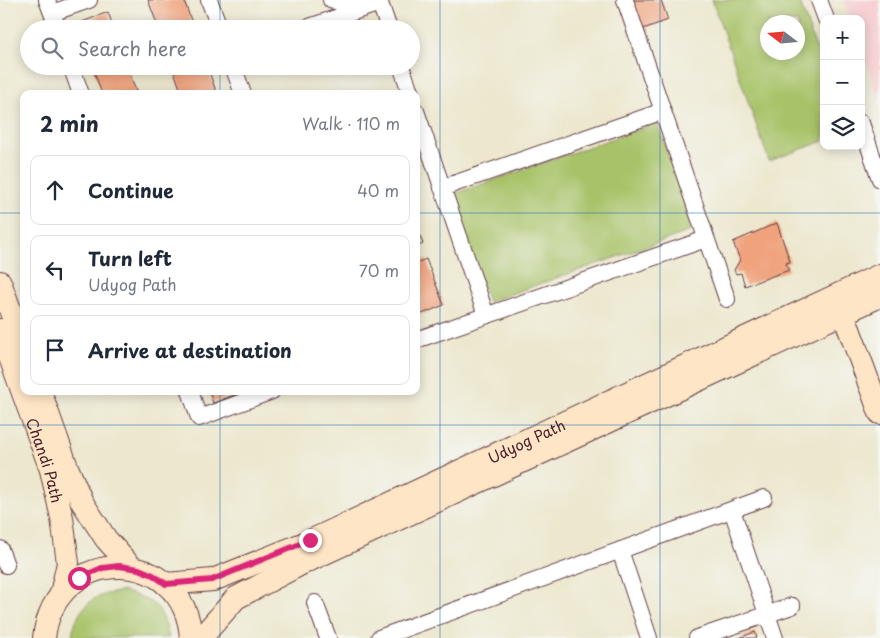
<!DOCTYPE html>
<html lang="en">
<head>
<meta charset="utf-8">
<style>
	body { margin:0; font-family:"Playpen Sans",sans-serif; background:#f6f6f7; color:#1f2937 }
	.controls { position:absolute; right:15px; top:15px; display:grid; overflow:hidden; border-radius:10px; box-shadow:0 2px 12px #0003 }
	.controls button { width:45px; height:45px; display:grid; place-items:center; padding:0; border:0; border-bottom:1px solid #e0e1e3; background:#fff; color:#1f2937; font:25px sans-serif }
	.compass { position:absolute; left:760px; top:15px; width:45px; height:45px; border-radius:50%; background:#fff; box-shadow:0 2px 12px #0003; rotate:286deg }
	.stop { position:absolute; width:15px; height:15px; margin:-11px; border:4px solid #db2777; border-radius:50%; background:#fff }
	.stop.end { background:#db2777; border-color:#fff; box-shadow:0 1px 5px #0008 }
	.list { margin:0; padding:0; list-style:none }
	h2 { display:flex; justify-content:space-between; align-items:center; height:65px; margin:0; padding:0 20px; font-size:21px }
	h2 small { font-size:16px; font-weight:400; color:#747a83 }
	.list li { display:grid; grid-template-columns:32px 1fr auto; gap:15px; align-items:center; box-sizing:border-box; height:70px; margin:0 10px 10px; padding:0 10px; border:1px solid #e0e1e3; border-radius:10px }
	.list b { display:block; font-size:19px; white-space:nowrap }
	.list p { margin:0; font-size:16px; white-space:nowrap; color:#747a83 }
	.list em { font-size:16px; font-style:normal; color:#747a83 }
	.icon { flex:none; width:28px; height:28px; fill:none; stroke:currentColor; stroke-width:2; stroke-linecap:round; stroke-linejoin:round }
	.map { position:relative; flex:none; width:880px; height:638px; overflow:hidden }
	.search { position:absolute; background:#fff; box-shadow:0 2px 12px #0003; left:20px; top:20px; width:400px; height:55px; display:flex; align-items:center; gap:12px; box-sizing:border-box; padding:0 18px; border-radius:28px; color:#747a83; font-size:19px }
	.panel { position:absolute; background:#fff; box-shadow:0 2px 12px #0003; left:20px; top:90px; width:400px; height:305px; border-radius:10px }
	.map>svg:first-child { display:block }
	.built { fill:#f7cfd1 }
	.green { fill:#a7c268; stroke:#78704a; fill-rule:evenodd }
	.building { fill:#f0a27c }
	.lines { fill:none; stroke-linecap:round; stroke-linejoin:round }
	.street-casing { stroke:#623d43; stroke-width:18 }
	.secondary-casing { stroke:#623d43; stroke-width:24 }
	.street { stroke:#fff; stroke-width:16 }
	.secondary { stroke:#fde5c5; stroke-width:22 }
	.route { stroke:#db2777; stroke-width:6 }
	.grid { fill:none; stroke:#1f6fb2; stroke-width:1; stroke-opacity:0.55 }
	.labels { text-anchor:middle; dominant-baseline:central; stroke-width:5; stroke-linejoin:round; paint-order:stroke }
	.street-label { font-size:15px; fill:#4a1f2b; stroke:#f6f6f2 }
</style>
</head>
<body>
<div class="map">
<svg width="880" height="638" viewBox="0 0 880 638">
	<rect width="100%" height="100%" fill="#f6f6f2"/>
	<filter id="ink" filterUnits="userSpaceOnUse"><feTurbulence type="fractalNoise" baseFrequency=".02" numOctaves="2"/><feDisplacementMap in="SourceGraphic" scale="10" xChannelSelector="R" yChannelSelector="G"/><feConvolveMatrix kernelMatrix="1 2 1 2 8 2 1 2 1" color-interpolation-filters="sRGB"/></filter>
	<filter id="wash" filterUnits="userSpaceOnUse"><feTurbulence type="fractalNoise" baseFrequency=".0096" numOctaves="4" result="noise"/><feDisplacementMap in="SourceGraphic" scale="20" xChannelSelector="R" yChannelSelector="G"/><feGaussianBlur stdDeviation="1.12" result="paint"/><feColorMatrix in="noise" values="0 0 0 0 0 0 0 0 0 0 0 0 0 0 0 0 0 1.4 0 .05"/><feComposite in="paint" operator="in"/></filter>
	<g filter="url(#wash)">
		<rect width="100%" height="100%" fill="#ece7cd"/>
		<!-- built -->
		<path class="built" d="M844,0H880V102L861,49V19H851Z"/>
		<!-- green -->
		<path class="green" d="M712,0H799L824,70V141L769,161ZM798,22V52H768V22Z
			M657,123L694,230L488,302L451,195Z
			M123,591C154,601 162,604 169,638H72C73,620 84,601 103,595C109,593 116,592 123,591Z"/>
		<g id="blocks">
			<!-- building -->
			<path class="building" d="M148,0H184L194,29H159Z
				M633,0H661L668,20L643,29Z
				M108,12L114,29H79L77,24Z
				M92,66H127L137,94H102Z
				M172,66H207L217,94H182Z
				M777,223L790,262L786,263L789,270L745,286L741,273L736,274L734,270L740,260L733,242Z
				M416,225L423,244L416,247Z
				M426,259L444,305L422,314L416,298V263Z
				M209,391H244L213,403Z
				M755,632L757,638H739Z"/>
		</g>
	</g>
	<g filter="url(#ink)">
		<use href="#blocks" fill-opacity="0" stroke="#623d43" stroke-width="1"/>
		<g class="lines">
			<!-- street casing -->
			<g class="street-casing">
				<path id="street" d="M47,0L58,29
					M209,0L220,29
					M331,0L347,4L365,3
					M625,0L727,299
					M819,0L826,19
					M52,13L89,0
					M303,29L380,3L389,29
					M71,66L81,94
					M233,66L243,94
					M401,66L411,94
					M416,111L486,315
					M861,123L880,179
					M442,188L663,111
					M416,340L706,239
					M190,391L199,418L272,391
					M732,510L775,638
					M0,549L6,565
					M620,550L649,638
					M315,603L328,638
					M379,638L764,498
					M697,638L792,606"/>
			</g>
			<!-- secondary casing -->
			<g class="secondary-casing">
				<g id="secondary">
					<path d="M0,282L24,348"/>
					<path d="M838,299L880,413"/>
					<path id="s1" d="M0,330L51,470L62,518L68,563L61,594"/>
					<path d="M40,391L67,467L82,502L106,539L132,568"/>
					<path id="s2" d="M166,584L213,580L310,541L880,275"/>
					<path d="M44,638C55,543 185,544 191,638"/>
					<path d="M201,638L236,598L301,564L880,296"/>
				</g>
			</g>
			<!-- street -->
			<use href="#street" class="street"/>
			<!-- secondary -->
			<use href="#secondary" class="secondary"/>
		</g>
	</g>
	<g class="lines" filter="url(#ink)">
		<!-- route -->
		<path class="route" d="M79,578L102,568L119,566L139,569L153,575L166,584L212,580L310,540"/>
	</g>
	<!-- grid -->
	<path class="grid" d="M220,0V29M440,0V638M660,0V638M220,66V94M0,213H24M416,213H880M220,391V638M0,425H880"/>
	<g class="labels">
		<!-- street labels -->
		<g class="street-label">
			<text stroke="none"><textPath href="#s2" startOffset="390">Udyog Path</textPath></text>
			<text stroke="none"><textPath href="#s1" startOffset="138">Chandi Path</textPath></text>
		</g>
	</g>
</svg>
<div class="controls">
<button>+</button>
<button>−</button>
<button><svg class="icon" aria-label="layers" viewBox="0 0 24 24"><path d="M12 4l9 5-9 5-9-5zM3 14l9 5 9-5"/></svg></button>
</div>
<svg class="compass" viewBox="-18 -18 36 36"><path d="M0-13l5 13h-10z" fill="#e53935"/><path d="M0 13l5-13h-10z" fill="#747a83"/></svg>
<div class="stop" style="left:79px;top:578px"></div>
<div class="stop end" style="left:310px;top:540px"></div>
<div class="search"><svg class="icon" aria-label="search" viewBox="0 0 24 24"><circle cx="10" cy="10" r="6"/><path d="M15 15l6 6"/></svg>Search here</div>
<section class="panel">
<h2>2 min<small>Walk · 110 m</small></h2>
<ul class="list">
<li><svg class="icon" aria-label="ahead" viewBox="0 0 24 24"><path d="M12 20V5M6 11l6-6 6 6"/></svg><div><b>Continue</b></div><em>40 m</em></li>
<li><svg class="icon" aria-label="left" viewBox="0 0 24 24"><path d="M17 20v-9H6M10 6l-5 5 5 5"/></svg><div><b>Turn left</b><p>Udyog Path</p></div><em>70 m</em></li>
<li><svg class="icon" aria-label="arrive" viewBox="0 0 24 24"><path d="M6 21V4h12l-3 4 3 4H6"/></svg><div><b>Arrive at destination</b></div></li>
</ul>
</section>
</div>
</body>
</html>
